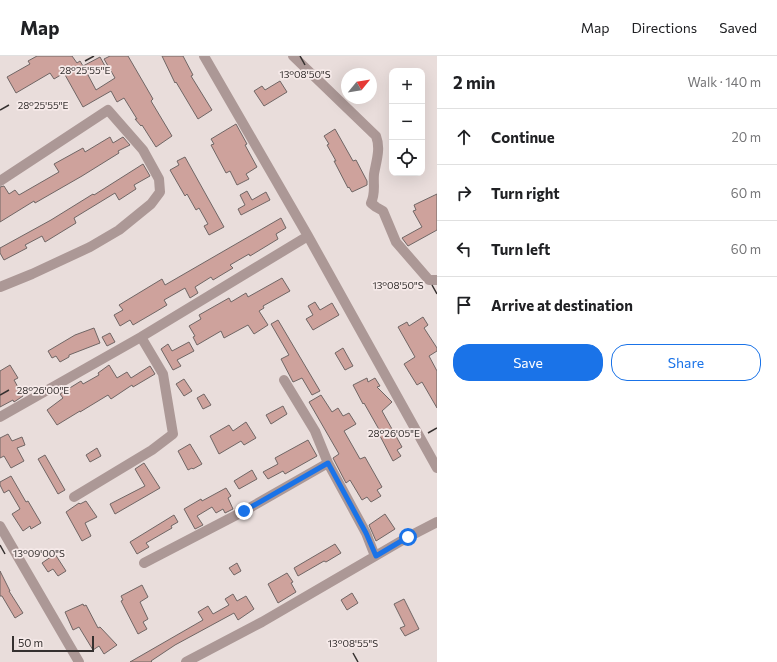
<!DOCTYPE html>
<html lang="en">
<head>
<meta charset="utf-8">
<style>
	body { margin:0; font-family:Commissioner,sans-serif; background:#f6f6f6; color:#202124 }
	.controls { position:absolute; right:12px; top:12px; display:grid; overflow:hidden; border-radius:8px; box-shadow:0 4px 16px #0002 }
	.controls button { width:36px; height:36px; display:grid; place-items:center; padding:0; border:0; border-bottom:1px solid #e0e0e0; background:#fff; color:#202124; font:20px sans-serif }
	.compass { position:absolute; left:341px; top:12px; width:36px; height:36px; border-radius:50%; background:#fff; box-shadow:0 4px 16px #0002; rotate:60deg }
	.scale { position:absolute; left:12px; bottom:10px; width:82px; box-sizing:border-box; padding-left:4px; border:2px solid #35302f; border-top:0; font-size:11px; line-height:14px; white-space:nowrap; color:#35302f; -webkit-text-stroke:3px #f6eae9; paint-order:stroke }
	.stop { position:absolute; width:12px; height:12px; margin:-9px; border:3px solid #1a73e8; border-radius:50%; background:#fff }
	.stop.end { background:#1a73e8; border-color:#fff; box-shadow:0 1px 4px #0008 }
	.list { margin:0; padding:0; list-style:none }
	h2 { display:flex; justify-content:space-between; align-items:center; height:52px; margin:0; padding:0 16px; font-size:17px }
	h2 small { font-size:13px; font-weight:400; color:#757577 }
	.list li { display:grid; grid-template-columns:26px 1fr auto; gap:12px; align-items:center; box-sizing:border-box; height:56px; padding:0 16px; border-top:1px solid #e0e0e0 }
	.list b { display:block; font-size:15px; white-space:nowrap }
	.list em { font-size:13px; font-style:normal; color:#757577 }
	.actions { display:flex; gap:8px; padding:12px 16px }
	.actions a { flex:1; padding:9px 0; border:1px solid #1a73e8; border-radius:16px; text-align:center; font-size:14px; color:#1a73e8 }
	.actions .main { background:#1a73e8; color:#fff }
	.icon { flex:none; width:22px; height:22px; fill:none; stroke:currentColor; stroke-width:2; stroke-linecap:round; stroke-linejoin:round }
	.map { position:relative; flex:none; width:437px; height:606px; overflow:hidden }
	header { display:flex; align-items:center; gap:24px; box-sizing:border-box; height:56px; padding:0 20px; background:#fff; border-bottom:1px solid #e0e0e0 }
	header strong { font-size:19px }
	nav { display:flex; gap:22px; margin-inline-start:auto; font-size:14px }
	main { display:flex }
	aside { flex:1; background:#fff }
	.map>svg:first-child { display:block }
	.building { fill:#cea29c; stroke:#706665 }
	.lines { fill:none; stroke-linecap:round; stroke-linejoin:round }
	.minor { stroke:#ac9896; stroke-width:10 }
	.route { stroke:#1a73e8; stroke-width:5 }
	.ticks { fill:none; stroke:#35302f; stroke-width:1.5 }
	.ticks-label { font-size:10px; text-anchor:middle; fill:#35302f; stroke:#f6eae9; stroke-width:3.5; stroke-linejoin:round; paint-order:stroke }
</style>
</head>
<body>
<header>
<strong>Map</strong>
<nav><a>Map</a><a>Directions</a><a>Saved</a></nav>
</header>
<main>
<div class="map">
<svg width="437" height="606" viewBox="0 0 437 606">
	<rect width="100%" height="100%" fill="#e9dddb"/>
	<!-- building -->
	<path class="building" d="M37,0H72L77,7L80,5L83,10L100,1L105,10L88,19L96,34L115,22L104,3L110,0H128L153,43L151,45L172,80L156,91L142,69L141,70L135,63H137L124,42L117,46L111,35L83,51L64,17L54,23L50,17L16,37L7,21L30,8L28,5Z
		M162,0H183L193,19L191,20L212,54L198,63L176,26L175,27Z
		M280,25L287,36L264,50L254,35L262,30L265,34Z
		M236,68L247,88L245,89L257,111L246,118L249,123L237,129L230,115L226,117L211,89L214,88L211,83Z
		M335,73L353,105L356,104L367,125V129L352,136L349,131L348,132L334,105H336L327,89L329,88L324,80Z
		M110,81L113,87L123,81L130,89L118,95L119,97L82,120L35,147L34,145L0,166V131L4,130L9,138L15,134L19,139L59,116L54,108L83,92L85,96Z
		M185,101L224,171L209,179L204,170L208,168L199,152L196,154L187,138L185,140L170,114L179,109L177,105Z
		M143,108L150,120L134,129L136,133L119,144L115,137L74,162L76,167L45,186L42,180L25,189L27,192L4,204L0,197V192L51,164L93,138L94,139Z
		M247,135L252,144L266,136L270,144L241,159L238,153L245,149L240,139Z
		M437,138V174L408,190L402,182L422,171L413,155L416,154L414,149Z
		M281,162L286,172L276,178L278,183L250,200L249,198L230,209L233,212L213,224L211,221L195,231L198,237L190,242L185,232L164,244L167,249L157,255L133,269L130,264L120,270L114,259L123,254L119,249L162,223L165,229Z
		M282,222L290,235L263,250L264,252L259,255L268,269L254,278L248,269L224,282L221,275L197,289L193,281L195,280L189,270L201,263L199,259L229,242L231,246L246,237L248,241Z
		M315,246L320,254L332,247L339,259L313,274L306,263L313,259L308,250Z
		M423,261L428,269L424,272L437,292V295L429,300L437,315V352L422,326L417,329L404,308L415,301L398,271L407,266L409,270Z
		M278,264L320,335L312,339L302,322L293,326L281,303L289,299L271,268Z
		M94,272L100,287L69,299V301L60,306L56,300L52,302L48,295L75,279Z
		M110,277L115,286L107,290L102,281Z
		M189,286L194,295L177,304L181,310L173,314L161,293L168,288L172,295Z
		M343,292L353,310L345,314L335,297Z
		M10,309L18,322L14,324L23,340L14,346L13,344L0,351V315Z
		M109,309L117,322L127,316L131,322L150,310L155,318L133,331L132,329L111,343L108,339L80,356V355L57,369L47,354L63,342L60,338L81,325L83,328L99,319L98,317Z
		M367,322L368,326L375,322L380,330L377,331L392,346L382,355L402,391L397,394L401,400L393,405L379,378L381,377L364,347L363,348L353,329Z
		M184,323L192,335L184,340L176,328Z
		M204,338L211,349L203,353L197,342Z
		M321,339L332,356L338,352L343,360L349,357L356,368L344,375L360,403L365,401L382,431L377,434L381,440L371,446L367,441L362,444L350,424L346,427L334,404L333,402L339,398L309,346Z
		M283,350L287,358L271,368L266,359Z
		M246,366L256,382L244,389L241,385L219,398L210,380L229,369L233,375Z
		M8,378L12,385L22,381L25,389L17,392L24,405L11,412L4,400L0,402V382Z
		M308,384L317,400L285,418L283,415L268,423L263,416L278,408L275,402Z
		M190,388L202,408L193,413L192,412L188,414L178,395Z
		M97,392L101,400L90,406L86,399Z
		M45,399L65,434L58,438L38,403Z
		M144,407L160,432L115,458L110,448L145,430L135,413Z
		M252,414L257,423L239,433L234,425Z
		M11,420L26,446L28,445L41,467L31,473L30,470L23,475L12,458L20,453L19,451L9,434L4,437L0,429V426Z
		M226,432L231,440L228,442L233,453L225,457L223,453L216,457L212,451L197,460L203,469L195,473L184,453L201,443L202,445Z
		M86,445L97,461L85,467L91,480L82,485L66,456L79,447L80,448Z
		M385,458L395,473L376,485L369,469Z
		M174,459L178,466L171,470L172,472L146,487L149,491L137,498L130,486Z
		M335,488L341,497L326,506L324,505L298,520L294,512Z
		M55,498L66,515L58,520L53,513L48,516L42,507Z
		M237,507L241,515L234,519L229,512Z
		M0,515L10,535H9L23,557L15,562L2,540H0Z
		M287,517L293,526L291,527L296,536L278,547L268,528Z
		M142,529L148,541L140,546L148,563L143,566L147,573L138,578L121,545L123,544L121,540Z
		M352,537L358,547L347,554L341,544Z
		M233,538L237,545L246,540L254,553L238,564L234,557L175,589L151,605L152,606H130L203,564L198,556L208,550L213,558L229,549L225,543Z
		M404,543L419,573L405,580L400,572L405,570L394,548Z
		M83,548L84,550L86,549L98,572L100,571L117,589L104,598L99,590L93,594L79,571L73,574L65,556Z"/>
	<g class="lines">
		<!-- minor -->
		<path class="minor" d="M204,0L308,180L437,412
			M293,0L376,80C381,93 376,106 374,118C373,129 376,136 371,147L376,151L383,155L396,186L429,224H437
			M0,125L108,54L143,94L159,123L160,136L151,148L119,174L90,191L32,218L0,231
			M284,324L315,375L328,407L366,477L375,500
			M0,361L141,281L308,180
			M74,441L152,394L173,378L163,318L141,281
			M0,470L79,606
			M144,507L244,455L328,407
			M186,606L262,566L408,481L437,466"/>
	</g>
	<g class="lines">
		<!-- route -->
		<path class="route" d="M244,455L328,407L366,477L376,500L408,481"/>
	</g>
	<!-- ticks -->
	<path class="ticks" d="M300,0L305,9M85,5L94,0M0,54L9,49M432,229L437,238M0,339L9,334M428,377L437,372M0,489L5,498M353,597L358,606"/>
	<g class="ticks-label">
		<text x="85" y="18">28°25'55"E</text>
		<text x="305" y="22">13°08'50"S</text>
		<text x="43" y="53">28°25'55"E</text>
		<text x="398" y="233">13°08'50"S</text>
		<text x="43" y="338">28°26'00"E</text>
		<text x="394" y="381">28°26'05"E</text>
		<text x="39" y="501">13°09'00"S</text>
		<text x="353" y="591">13°08'55"S</text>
	</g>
</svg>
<div class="controls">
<button>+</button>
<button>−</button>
<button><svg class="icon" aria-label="locate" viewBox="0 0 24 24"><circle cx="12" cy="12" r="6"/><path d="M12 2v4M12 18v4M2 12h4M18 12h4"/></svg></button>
</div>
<svg class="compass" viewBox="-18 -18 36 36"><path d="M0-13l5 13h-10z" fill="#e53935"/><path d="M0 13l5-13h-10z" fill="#757577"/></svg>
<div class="scale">50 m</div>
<div class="stop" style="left:408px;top:481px"></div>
<div class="stop end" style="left:244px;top:455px"></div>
</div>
<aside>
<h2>2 min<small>Walk · 140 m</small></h2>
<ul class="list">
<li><svg class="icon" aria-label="ahead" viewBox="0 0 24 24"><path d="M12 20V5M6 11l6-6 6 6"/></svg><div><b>Continue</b></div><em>20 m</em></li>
<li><svg class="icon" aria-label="right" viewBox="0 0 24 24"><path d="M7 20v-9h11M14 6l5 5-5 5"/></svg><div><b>Turn right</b></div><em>60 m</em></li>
<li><svg class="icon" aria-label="left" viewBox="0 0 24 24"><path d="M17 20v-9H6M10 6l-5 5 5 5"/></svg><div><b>Turn left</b></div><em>60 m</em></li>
<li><svg class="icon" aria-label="arrive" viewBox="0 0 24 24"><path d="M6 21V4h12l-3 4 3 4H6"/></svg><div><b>Arrive at destination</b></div></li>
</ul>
<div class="actions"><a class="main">Save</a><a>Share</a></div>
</aside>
</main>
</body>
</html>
